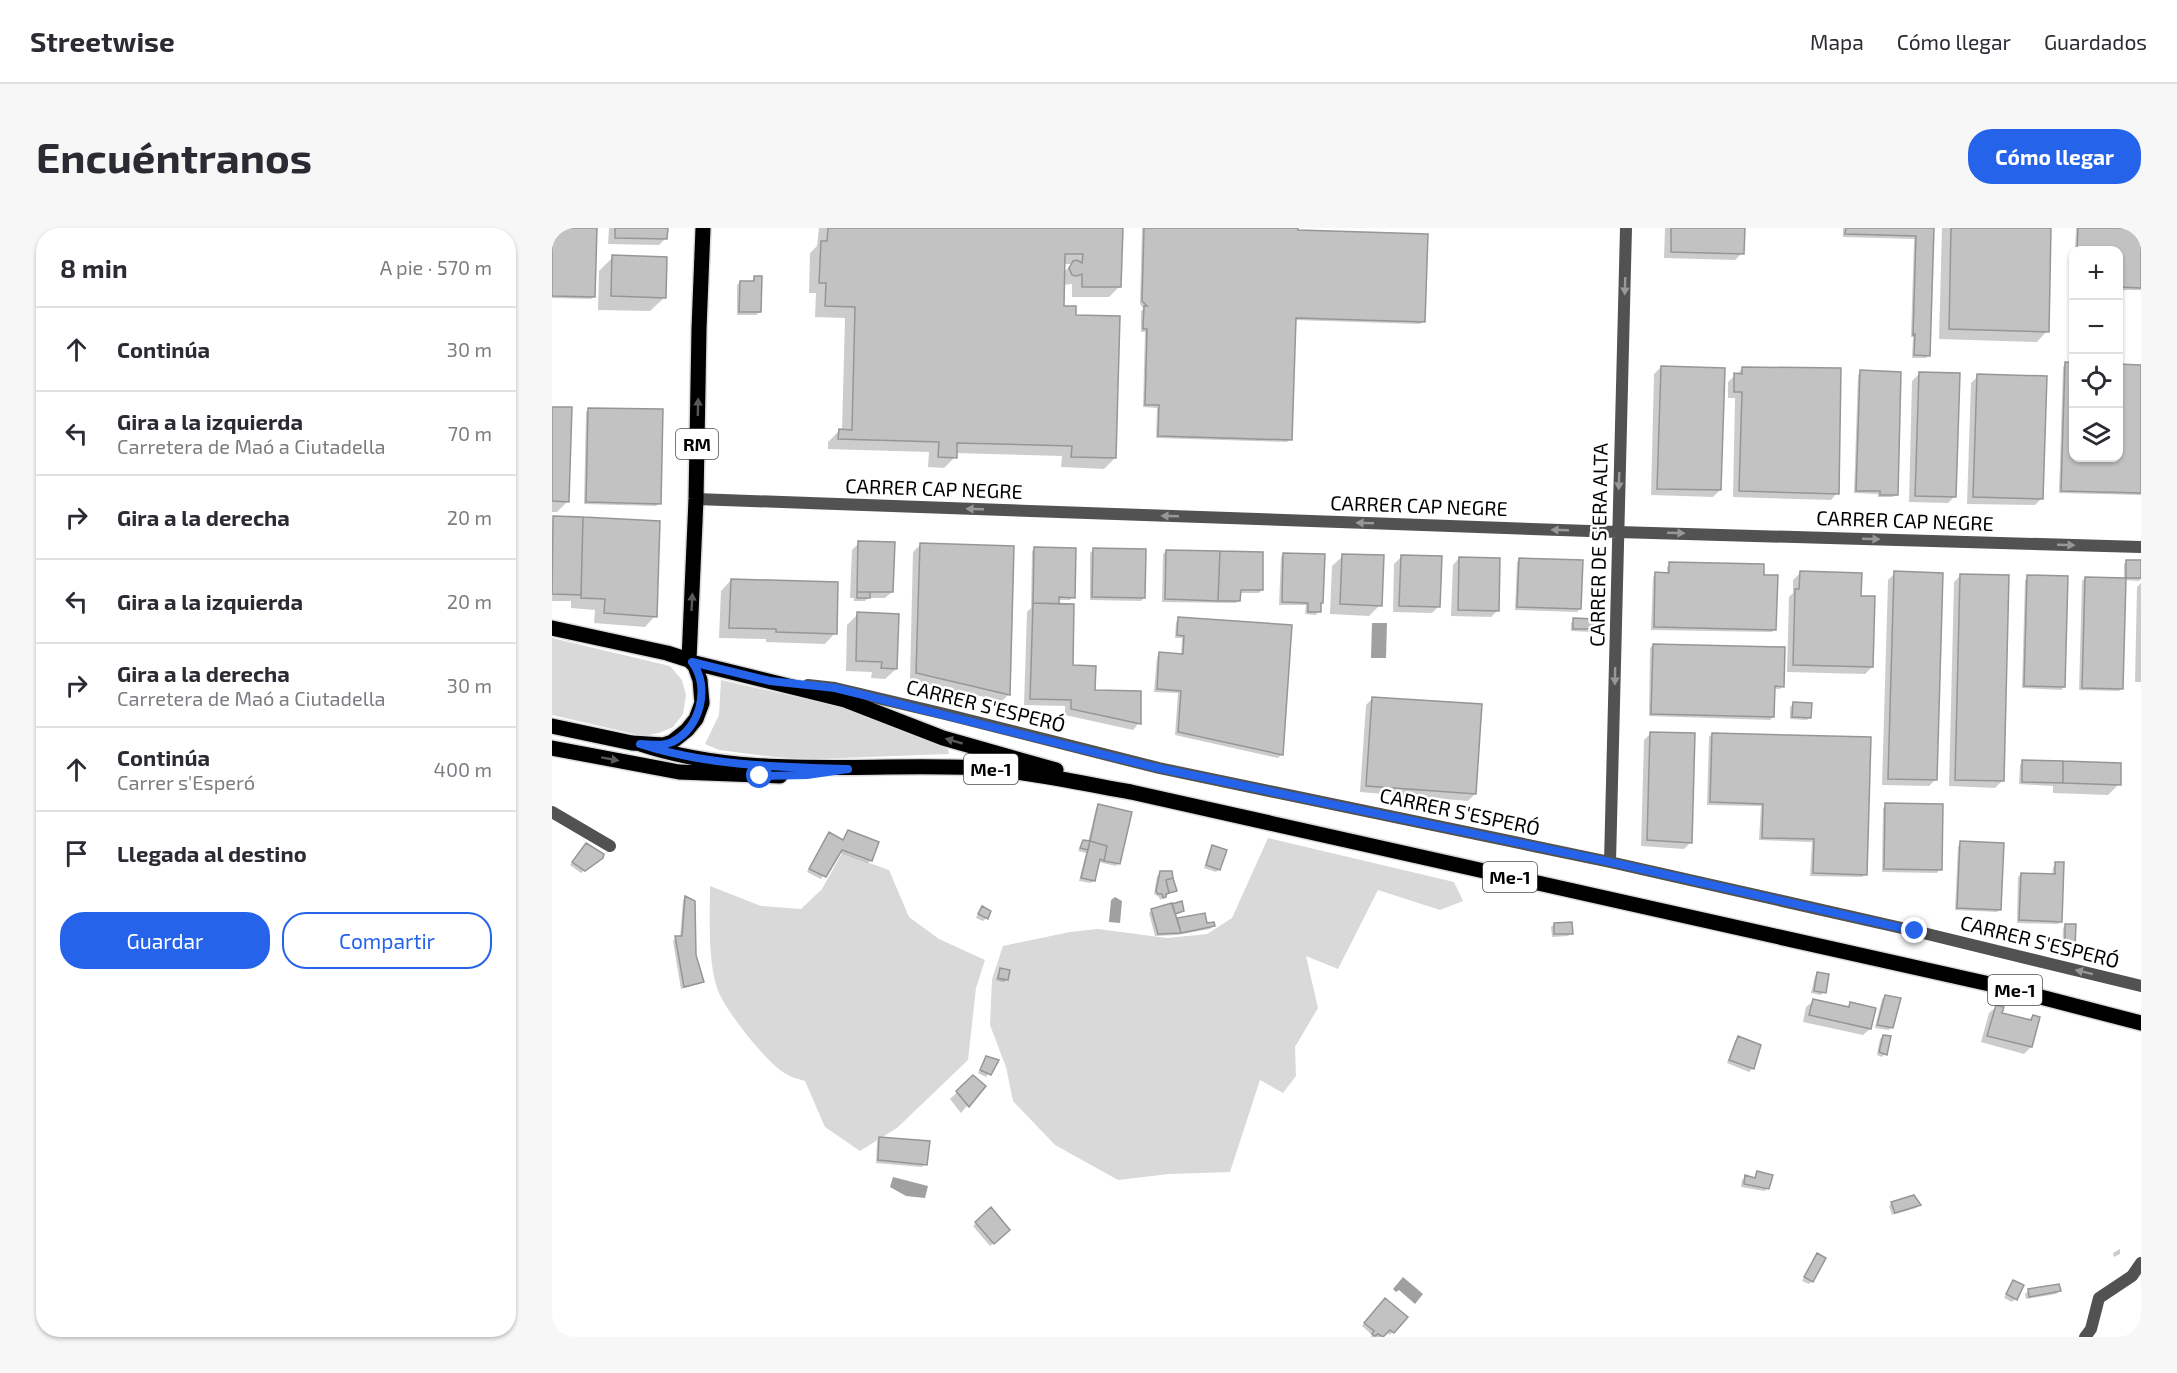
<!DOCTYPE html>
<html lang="es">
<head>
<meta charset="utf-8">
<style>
	body { margin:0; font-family:"Exo 2",sans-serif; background:#f7f7f7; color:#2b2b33 }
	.controls { position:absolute; right:18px; top:18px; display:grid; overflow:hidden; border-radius:12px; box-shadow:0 2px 4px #0004 }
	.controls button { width:54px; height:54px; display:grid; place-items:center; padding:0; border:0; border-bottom:2px solid #e1e1e2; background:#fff; color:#2b2b33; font:30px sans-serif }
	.stop { position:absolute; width:18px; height:18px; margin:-14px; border:4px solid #2563eb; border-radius:50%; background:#fff }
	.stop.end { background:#2563eb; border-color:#fff; box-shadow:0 2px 6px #0008 }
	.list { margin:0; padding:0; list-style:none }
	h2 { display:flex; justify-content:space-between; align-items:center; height:78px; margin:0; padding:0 24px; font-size:26px }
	h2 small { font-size:20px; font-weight:400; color:#7c7c81 }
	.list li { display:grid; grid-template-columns:39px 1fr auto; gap:18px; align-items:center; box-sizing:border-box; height:84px; padding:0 24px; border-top:2px solid #e1e1e2 }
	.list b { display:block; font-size:22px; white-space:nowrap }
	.list p { margin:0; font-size:20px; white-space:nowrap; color:#7c7c81 }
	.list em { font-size:20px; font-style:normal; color:#7c7c81 }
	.actions { display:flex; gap:12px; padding:18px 24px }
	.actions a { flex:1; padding:14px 0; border:2px solid #2563eb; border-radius:24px; text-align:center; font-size:21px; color:#2563eb }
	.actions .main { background:#2563eb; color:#fff }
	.icon { flex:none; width:33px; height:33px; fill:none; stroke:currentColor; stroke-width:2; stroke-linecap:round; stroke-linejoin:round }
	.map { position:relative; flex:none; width:1589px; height:1109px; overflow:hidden; border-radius:24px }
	header { display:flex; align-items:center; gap:36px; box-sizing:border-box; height:84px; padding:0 30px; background:#fff; border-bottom:2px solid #e1e1e2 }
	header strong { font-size:28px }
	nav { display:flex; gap:33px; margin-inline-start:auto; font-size:21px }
	.intro { display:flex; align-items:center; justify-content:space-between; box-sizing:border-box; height:144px; padding:0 36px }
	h1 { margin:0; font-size:42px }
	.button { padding:15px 27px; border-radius:24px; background:#2563eb; color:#fff; font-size:21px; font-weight:700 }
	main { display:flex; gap:36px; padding:0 36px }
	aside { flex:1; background:#fff; border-radius:24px; box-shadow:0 2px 4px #0004 }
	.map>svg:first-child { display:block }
	.green { fill:#d9d9d9 }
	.water { fill:#a0a0a0 }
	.shadow { fill:#0003; fill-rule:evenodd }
	.building { fill:#c2c2c2; stroke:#969696; stroke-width:1.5 }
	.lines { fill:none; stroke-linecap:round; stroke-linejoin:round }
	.primary-casing { stroke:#dbdbdb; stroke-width:18 }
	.minor { stroke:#525252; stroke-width:12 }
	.primary { stroke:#000; stroke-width:15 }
	.oneway { fill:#979797 }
	.oneway2 { fill:#595959 }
	.route { stroke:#2563eb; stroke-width:8 }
	.labels { text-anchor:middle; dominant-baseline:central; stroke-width:5; stroke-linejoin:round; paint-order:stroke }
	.shield { fill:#fff; stroke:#4c4c4c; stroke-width:1.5 }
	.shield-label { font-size:18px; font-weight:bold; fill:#000 }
	.street-label { font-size:20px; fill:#000; stroke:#fff }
</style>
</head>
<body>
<header>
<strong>Streetwise</strong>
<nav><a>Mapa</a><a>Cómo llegar</a><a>Guardados</a></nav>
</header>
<div class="intro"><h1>Encuéntranos</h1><a class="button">Cómo llegar</a></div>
<main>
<aside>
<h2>8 min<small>A pie · 570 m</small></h2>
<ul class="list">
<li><svg class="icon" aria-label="ahead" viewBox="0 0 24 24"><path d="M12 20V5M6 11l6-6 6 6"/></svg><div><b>Continúa</b></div><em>30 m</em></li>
<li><svg class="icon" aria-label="left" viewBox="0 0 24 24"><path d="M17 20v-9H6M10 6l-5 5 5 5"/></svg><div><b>Gira a la izquierda</b><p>Carretera de Maó a Ciutadella</p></div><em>70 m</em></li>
<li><svg class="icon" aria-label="right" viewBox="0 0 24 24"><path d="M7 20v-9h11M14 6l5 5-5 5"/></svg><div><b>Gira a la derecha</b></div><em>20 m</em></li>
<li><svg class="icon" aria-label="left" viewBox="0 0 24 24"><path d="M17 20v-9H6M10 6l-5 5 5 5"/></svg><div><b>Gira a la izquierda</b></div><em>20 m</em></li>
<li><svg class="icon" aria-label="right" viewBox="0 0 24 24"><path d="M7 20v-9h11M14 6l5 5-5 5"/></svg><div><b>Gira a la derecha</b><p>Carretera de Maó a Ciutadella</p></div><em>30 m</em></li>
<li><svg class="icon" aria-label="ahead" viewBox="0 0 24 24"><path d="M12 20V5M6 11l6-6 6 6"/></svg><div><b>Continúa</b><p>Carrer s'Esperó</p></div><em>400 m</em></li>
<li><svg class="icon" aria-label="arrive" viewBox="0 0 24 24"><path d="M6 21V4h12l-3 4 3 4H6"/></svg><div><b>Llegada al destino</b></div></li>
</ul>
<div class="actions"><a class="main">Guardar</a><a>Compartir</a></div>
</aside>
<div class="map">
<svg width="1589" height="1109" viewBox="0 0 1589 1109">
	<rect width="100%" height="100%" fill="#fff"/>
	<!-- green -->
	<path class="green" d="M0,410L118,438L130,452L134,467L131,486L121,499L107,505L91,508L0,487Z
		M169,452L279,477L311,486L396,521L397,526L262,531L223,529L167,522L153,516L167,487Z
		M716,610L902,654L911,673L888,682L826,662L786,741L754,728L766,780L743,819L744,848L731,865L708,852L678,944L617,946L566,952L503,917L461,873L454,839L438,797L440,751L451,718L518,704L546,701L615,710L655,706L680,690Z
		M290,625L337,642L357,689L387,711L433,732L424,760L416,832L345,900L308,923L273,899L253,853C248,851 241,850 236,847C216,837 178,788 168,767C155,739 158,689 158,658L209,678L249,681L270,661Z"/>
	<!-- water -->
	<path class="water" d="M820,395H835L834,430H819Z
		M563,669L570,673L568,695L557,694L559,672Z
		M341,949L376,958L373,970L354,968L338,959Z
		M851,1049L871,1066L863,1076L847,1062L844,1064L841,1061Z"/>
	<!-- shadow -->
	<path class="shadow" d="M3,0H43L42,68L39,71L0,70V2Z
		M57,0H114V10L107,17L56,16Z
		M267,0H569L568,58L557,69H520V56L511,57L510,79L522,88L563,230L552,241L509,239L510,228L403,225V229L392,240L376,239L377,224L276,221V214L287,203H290L293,90L263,89L264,65H257L258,25L265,18ZM511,36H520L511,45Z
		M590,0H745V3L872,93L868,96L742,92L738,211L735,214L604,210L605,180L591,179L593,104H589V83L592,81L588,76Z
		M1113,0H1191L1190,25L1183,32L1112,30Z
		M1291,0H1381L1377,127L1374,130H1360L1361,109H1359L1362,11L1291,9Z
		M1390,0H1498L1495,103L1485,114L1387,111Z
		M1524,0H1589V62H1566V22H1523Z
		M61,29L113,69L98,83L46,82L47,43Z
		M202,50L208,84L204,87H185V57L188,54L199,55Z
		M1514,136L1522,230H1566L1589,138V267L1507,265L1511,139Z
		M1109,139L1168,262L1161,269L1099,267L1102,146Z
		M1191,140L1285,265L1279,272L1181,269L1183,170H1176V154Z
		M1309,144L1344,266L1341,269H1326V266L1302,265L1306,147Z
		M1367,146L1403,268L1396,275L1357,274L1360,153Z
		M1426,148L1490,270L1483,277L1415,276L1419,155Z
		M0,180L16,273L5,284H0Z
		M37,181L107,275L104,278L32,276L34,184Z
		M1,290H31L103,388L93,399L42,395L43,382L19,380V373H0Z
		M307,315L340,364L333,370H316L313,373H302V370H298L300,322Z
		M368,317L457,466L450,473L358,452L361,324Z
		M483,320L521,369L518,372H505L519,439L542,463L587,495L581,502L513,487V478L472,477L475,384L479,380L480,323Z
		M542,321L592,370L589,373L538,372V325Z
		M614,323L710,362L707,365H687V372L684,375L610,374L611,326Z
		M732,326L770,375L764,387L753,386L754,377H727L729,329Z
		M791,328L828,377L817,388L778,386L780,338Z
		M849,329L887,378L880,385L841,384L842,336Z
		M907,330L946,382L939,389L899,388L901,337Z
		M968,331L1028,381L1025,384L963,382L965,334Z
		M1575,333H1589V351L1587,353L1572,352L1570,460L1567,463L1527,462L1530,353L1533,350L1572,351V336Z
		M1118,336L1210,348L1223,401L1220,404L1099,402L1101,349L1104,346H1115V339Z
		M1248,345L1308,369L1320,439L1313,446L1235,444L1237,369L1241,365V352Z
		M1343,345L1384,551L1377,558L1330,557L1336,352Z
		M1409,347L1450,553L1443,560L1397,558L1402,354Z
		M1476,349L1512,459L1509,462L1470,460L1473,352Z
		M179,352L283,405L273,416L214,414V411L167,410L169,363Z
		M1589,355V454H1583L1585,359Z
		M306,386L344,441L333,451L319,450L320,444L294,443L295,397Z
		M627,391L738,399L729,527L726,530L623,507L626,465L602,464L605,429L608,426L629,427L630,410H623L624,394Z
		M1022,392L1042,401L1039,404L1019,403V395Z
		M1101,417L1231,458L1228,461H1222L1221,489L1218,492L1097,488L1098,420Z
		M821,470L923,566L916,573L808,564L814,477Z
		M1241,476L1258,489L1255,492L1238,491V479Z
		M1099,505L1139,614L1132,621L1089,618L1092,512Z
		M1160,506L1313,646L1310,649L1258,648L1260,614L1207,612L1209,578L1155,577L1157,509Z
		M1471,534L1567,556L1556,567L1501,565V558L1467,556L1468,537Z
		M547,577L567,635L564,638L546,634L542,652L539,655L527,653L534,625L526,623L531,614H536L544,580Z
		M1334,577L1388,641L1385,645L1330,644L1331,580Z
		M277,606L290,613L294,607L319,632L316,635L286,624L269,651L255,644Z
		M1409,615L1448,681L1445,684L1403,682L1406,618Z
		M661,618L667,641L664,644L652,640L658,621Z
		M31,620L46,633L29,645L18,637Z
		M1504,636L1509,693L1506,696L1465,695L1466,649L1469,646L1500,647L1501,639Z
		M609,645L623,662L608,672L607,669L602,666L605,648Z
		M133,670L143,727L150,753L147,756L129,761L121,713L124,710H128L131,672Z
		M600,682L631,683L622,688L624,691L652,687L654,697L661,698L658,701L625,707L603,708L597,685Z
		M427,683L434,690L431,693L424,690Z
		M1002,696L1019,705L1016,708L1000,709L999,699Z
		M1514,697L1522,698V719L1519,722L1510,720L1511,700Z
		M449,742L455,751L452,754L444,752L446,745Z
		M1266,745L1272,764L1269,767L1259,765L1263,748Z
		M1333,768L1340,799L1337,802L1323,800L1330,771Z
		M1261,773L1294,780L1299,775L1318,801L1311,807L1251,794L1254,779Z
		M1444,779L1448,786L1476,793L1481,788L1479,819L1472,826L1429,814L1437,785Z
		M1332,808L1333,826L1330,829L1325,827L1328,811Z
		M1186,810L1207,818L1200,841L1197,844L1175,835L1183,813Z
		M435,830L444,833L434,849L426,845Z
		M421,849L432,858L409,885L398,871Z
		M328,910L373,936L370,939L324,935L325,913Z
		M1206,944L1216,960L1213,963L1189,959L1190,952L1193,949L1202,951Z
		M1340,975L1367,977L1364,980L1340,987L1337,978Z
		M438,981L456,1002L438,1018L421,998Z
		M1568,1021V1026L1562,1029L1561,1025Z
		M1265,1027L1260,1053L1257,1056L1250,1053Z
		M1459,1057L1463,1071L1460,1074L1452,1070Z
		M1476,1063H1507L1504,1066L1474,1071L1473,1066Z
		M833,1072L853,1090L838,1107L834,1104L829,1109H819L820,1107L810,1098Z"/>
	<!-- building -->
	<path class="building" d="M0,0H45L43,69L0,68Z
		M63,0H116L115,11L63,10Z
		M276,0H571L569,59H530V46L525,48L520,47L517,40L521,33L525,32L530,35L531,26H513L512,78H524V87L568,88L564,230L519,229L520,218L405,215V230L386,229L387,214L286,211L287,201L300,202L303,79L273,78L274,55H267L269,13H275Z
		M592,0H746V2L876,6L873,94L744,90L740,212L606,208L607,177H593L595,101H591L592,78H595L590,73Z
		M1119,0H1193L1192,26L1119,24Z
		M1294,0H1382L1378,128L1362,127L1363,106L1361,107L1364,8L1293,6Z
		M1399,0H1499L1497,104L1397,101Z
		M1526,0H1589V60L1566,59V22H1525Z
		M60,27L115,29L114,70L59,68Z
		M202,48H210L209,84H187L188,53H202Z
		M1513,134L1522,135V230H1566V136L1589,137V265L1509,263Z
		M1109,138L1173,140L1169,262L1105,261Z
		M1190,139L1289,140L1287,266L1187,263L1190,164H1182V145L1190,146Z
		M1308,142L1349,144L1346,267H1328V263H1304Z
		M1367,144L1408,145L1404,269L1363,268Z
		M1425,146L1495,148L1491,271L1421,269Z
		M0,179H20L17,274L0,273Z
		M36,180L111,181L109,276L34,274Z
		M1,288L31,289L29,367L0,366Z
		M31,289L108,293L105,389L52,385L53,371L29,370Z
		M306,313L343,314L341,364H305Z
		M368,315L462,318L458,467L364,445Z
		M482,319L524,320L523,370L507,369V376L481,375Z
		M541,320L594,321L593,370L540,369Z
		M614,322L668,323L666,373L613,371Z
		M668,323L711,324V362H689L688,373H666Z
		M731,325L773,326L771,375H769V384H756V375L730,374Z
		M790,326L832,327L830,378L788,376Z
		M849,327L890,328L888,379L847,378Z
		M907,329L948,330L947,383L906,382Z
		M967,330L1031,332L1029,381L965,379Z
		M1574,332H1589V350H1574Z
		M1117,334L1212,336V347H1226L1224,402L1102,399L1103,344L1117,345Z
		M1248,343L1310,345L1309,368H1323L1321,439L1241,437L1243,361H1247Z
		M1342,343L1391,345L1385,552L1336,551Z
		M1408,346L1457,347L1452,553L1403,552Z
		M1475,347L1516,348L1513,459L1472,458Z
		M1533,349L1574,350L1571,461L1530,460Z
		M179,351L286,354L285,406L224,404V401L177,400Z
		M305,364H318V370H305Z
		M481,375L522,376L521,437L544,438L543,462L589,463V496L519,481V472L478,471Z
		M305,384L347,386L345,441L329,440L330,434L304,433Z
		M626,389L740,397L731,527L626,504L629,463L605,461L607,424L631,426L632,408L625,407Z
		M1021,390L1043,391V401H1021Z
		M1101,416L1233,419L1232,459L1223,458L1222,489L1099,486Z
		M820,469L930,476L924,566L814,558Z
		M1241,474L1260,475L1259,490L1240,489Z
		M1098,504L1143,505L1140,615L1095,612Z
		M1160,505L1319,509L1315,647L1261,645L1262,611L1210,610L1211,576L1158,574Z
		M1470,532L1511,533V555L1470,554Z
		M1511,533L1569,535V557L1511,555Z
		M1333,575L1391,576L1390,642L1332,641Z
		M546,576L580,584L568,636L552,633L555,618L538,613Z
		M296,602L327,614L320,633L290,622L274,649L257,641L277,604L291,612Z
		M531,612L538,613L536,622L528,620Z
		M538,613L555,618L552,633L548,631L543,653L529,650Z
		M1408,613L1452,615L1449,682L1405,680Z
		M34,615L52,626L51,630L33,643L20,634Z
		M660,617L675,622L668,642L654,637Z
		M1503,634H1512L1510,694L1467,692L1469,645L1503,646Z
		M608,643H620L621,650L614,652L617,665L614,666V669L611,670L610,666H606L604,663Z
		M621,650L625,663L617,665L614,652Z
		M133,668L143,673L144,727L152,754L132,759L123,708H130Z
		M630,673L632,683L623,686L620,676Z
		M620,675L629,705L606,706L599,681Z
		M430,678L439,683L436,691L426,686Z
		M653,685L655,695L662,694L663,698L629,705L625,690Z
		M1020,694L1021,706H1002V695Z
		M1513,696H1524L1523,719L1513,717Z
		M448,740L458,742L456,752L446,750Z
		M1265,744L1277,746L1274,765L1262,763Z
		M1333,767L1349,770L1341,800L1325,797Z
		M1261,771L1297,779L1298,774L1324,780L1319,801L1257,787Z
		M1444,777L1452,779L1450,785L1479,792L1481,787L1488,789L1480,819L1435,808Z
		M1331,807L1339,808L1335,827L1327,824Z
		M1186,808L1209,817L1202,841L1177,832Z
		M434,828L447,832L439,847L428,842Z
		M421,847L434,858L417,879L404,863Z
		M327,909L378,913L375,937L326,932Z
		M1205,943L1221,947L1217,961L1192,956L1193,947L1203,950Z
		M1362,967L1369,977L1343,985L1339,974Z
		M439,979L458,1002L442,1016L423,994Z
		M1265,1025L1274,1030L1261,1054L1252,1049Z
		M1461,1052L1472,1057L1465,1072L1454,1066Z
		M1507,1056L1509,1063L1477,1069L1476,1061Z
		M833,1070L856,1089L842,1105L838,1102L831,1109L826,1106L823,1108L820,1106L822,1103L812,1095Z"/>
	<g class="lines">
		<!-- primary casing -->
		<g class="primary-casing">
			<path id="primary" d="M0,400L115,425L137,432L143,438L148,452L150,475L144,491L135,502L120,514L111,517L80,515L0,498
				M137,432L144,271L147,101L151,0
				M139,434L293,472L391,510L504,542
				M88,516C187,549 292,537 395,539C457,539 518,553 579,564L1442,757L1589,795
				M0,520L127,544L228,548"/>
		</g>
		<!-- minor -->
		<path class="minor" d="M144,271L1066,304L1589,319
			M256,457L283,460L393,486L607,540L1058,634L1363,703L1589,758
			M0,584L58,618
			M1058,634L1074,0
			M1533,1109L1539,1101L1547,1070L1580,1048L1589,1035"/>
		<!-- primary -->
		<use href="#primary" class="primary"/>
	</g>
	<!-- one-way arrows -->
	<defs><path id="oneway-solid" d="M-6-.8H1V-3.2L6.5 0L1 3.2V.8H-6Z" transform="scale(1.5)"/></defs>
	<g class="oneway">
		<use href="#oneway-solid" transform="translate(1073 58) rotate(92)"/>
		<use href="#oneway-solid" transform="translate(1067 253) rotate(92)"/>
		<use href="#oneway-solid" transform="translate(423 281) rotate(-178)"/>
		<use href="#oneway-solid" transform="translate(618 288) rotate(-178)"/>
		<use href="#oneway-solid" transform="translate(813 295) rotate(-178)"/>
		<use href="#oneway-solid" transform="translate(1008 302) rotate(-178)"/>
		<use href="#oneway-solid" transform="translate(1124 305) rotate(2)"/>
		<use href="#oneway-solid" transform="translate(1319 311) rotate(2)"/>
		<use href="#oneway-solid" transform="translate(1514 317) rotate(2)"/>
		<use href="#oneway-solid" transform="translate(1063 448) rotate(91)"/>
		<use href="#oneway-solid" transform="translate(1532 744) rotate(-166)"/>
	</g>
	<g class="oneway2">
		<use href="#oneway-solid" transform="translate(146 179) rotate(-89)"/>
		<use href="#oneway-solid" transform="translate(140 374) rotate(-87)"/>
		<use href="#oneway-solid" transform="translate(402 513) rotate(-164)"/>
		<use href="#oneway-solid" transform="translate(58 531) rotate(10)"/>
	</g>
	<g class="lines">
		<!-- route -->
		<path class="route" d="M208,548L255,547L296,541C226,539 155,538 88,516C98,516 110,519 120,514C148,501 159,459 140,434L218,453L283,460L606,540L1058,634L1363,703"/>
	</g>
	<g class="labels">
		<!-- shield labels -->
		<g class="shield">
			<rect x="124" y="201" width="42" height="30" rx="4.5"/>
			<rect x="412" y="526" width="54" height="30" rx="4.5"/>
			<rect x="931" y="634" width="54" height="30" rx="4.5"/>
			<rect x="1436" y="747" width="54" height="30" rx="4.5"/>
		</g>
		<g class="shield-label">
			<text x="145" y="216">RM</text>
			<text x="439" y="541">Me-1</text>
			<text x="958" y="649">Me-1</text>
			<text x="1463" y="762">Me-1</text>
		</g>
		<!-- street labels -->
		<g class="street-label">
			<text transform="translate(382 260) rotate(2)">CARRER CAP NEGRE</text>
			<text transform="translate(867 277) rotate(2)">CARRER CAP NEGRE</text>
			<text transform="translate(1353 292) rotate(2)">CARRER CAP NEGRE</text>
			<text transform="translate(1046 317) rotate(-89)">CARRER DE S'ERA ALTA</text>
			<text transform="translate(434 477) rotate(14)">CARRER S'ESPERÓ</text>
			<text transform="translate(908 583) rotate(12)">CARRER S'ESPERÓ</text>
			<text transform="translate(1488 713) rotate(14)">CARRER S'ESPERÓ</text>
		</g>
	</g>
</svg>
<div class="controls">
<button>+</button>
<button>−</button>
<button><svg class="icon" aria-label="locate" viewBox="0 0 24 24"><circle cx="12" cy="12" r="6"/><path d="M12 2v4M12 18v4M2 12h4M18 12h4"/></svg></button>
<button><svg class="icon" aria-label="layers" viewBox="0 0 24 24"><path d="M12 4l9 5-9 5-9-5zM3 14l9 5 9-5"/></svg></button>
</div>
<div class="stop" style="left:208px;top:548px"></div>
<div class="stop end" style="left:1363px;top:703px"></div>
</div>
</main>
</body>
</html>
